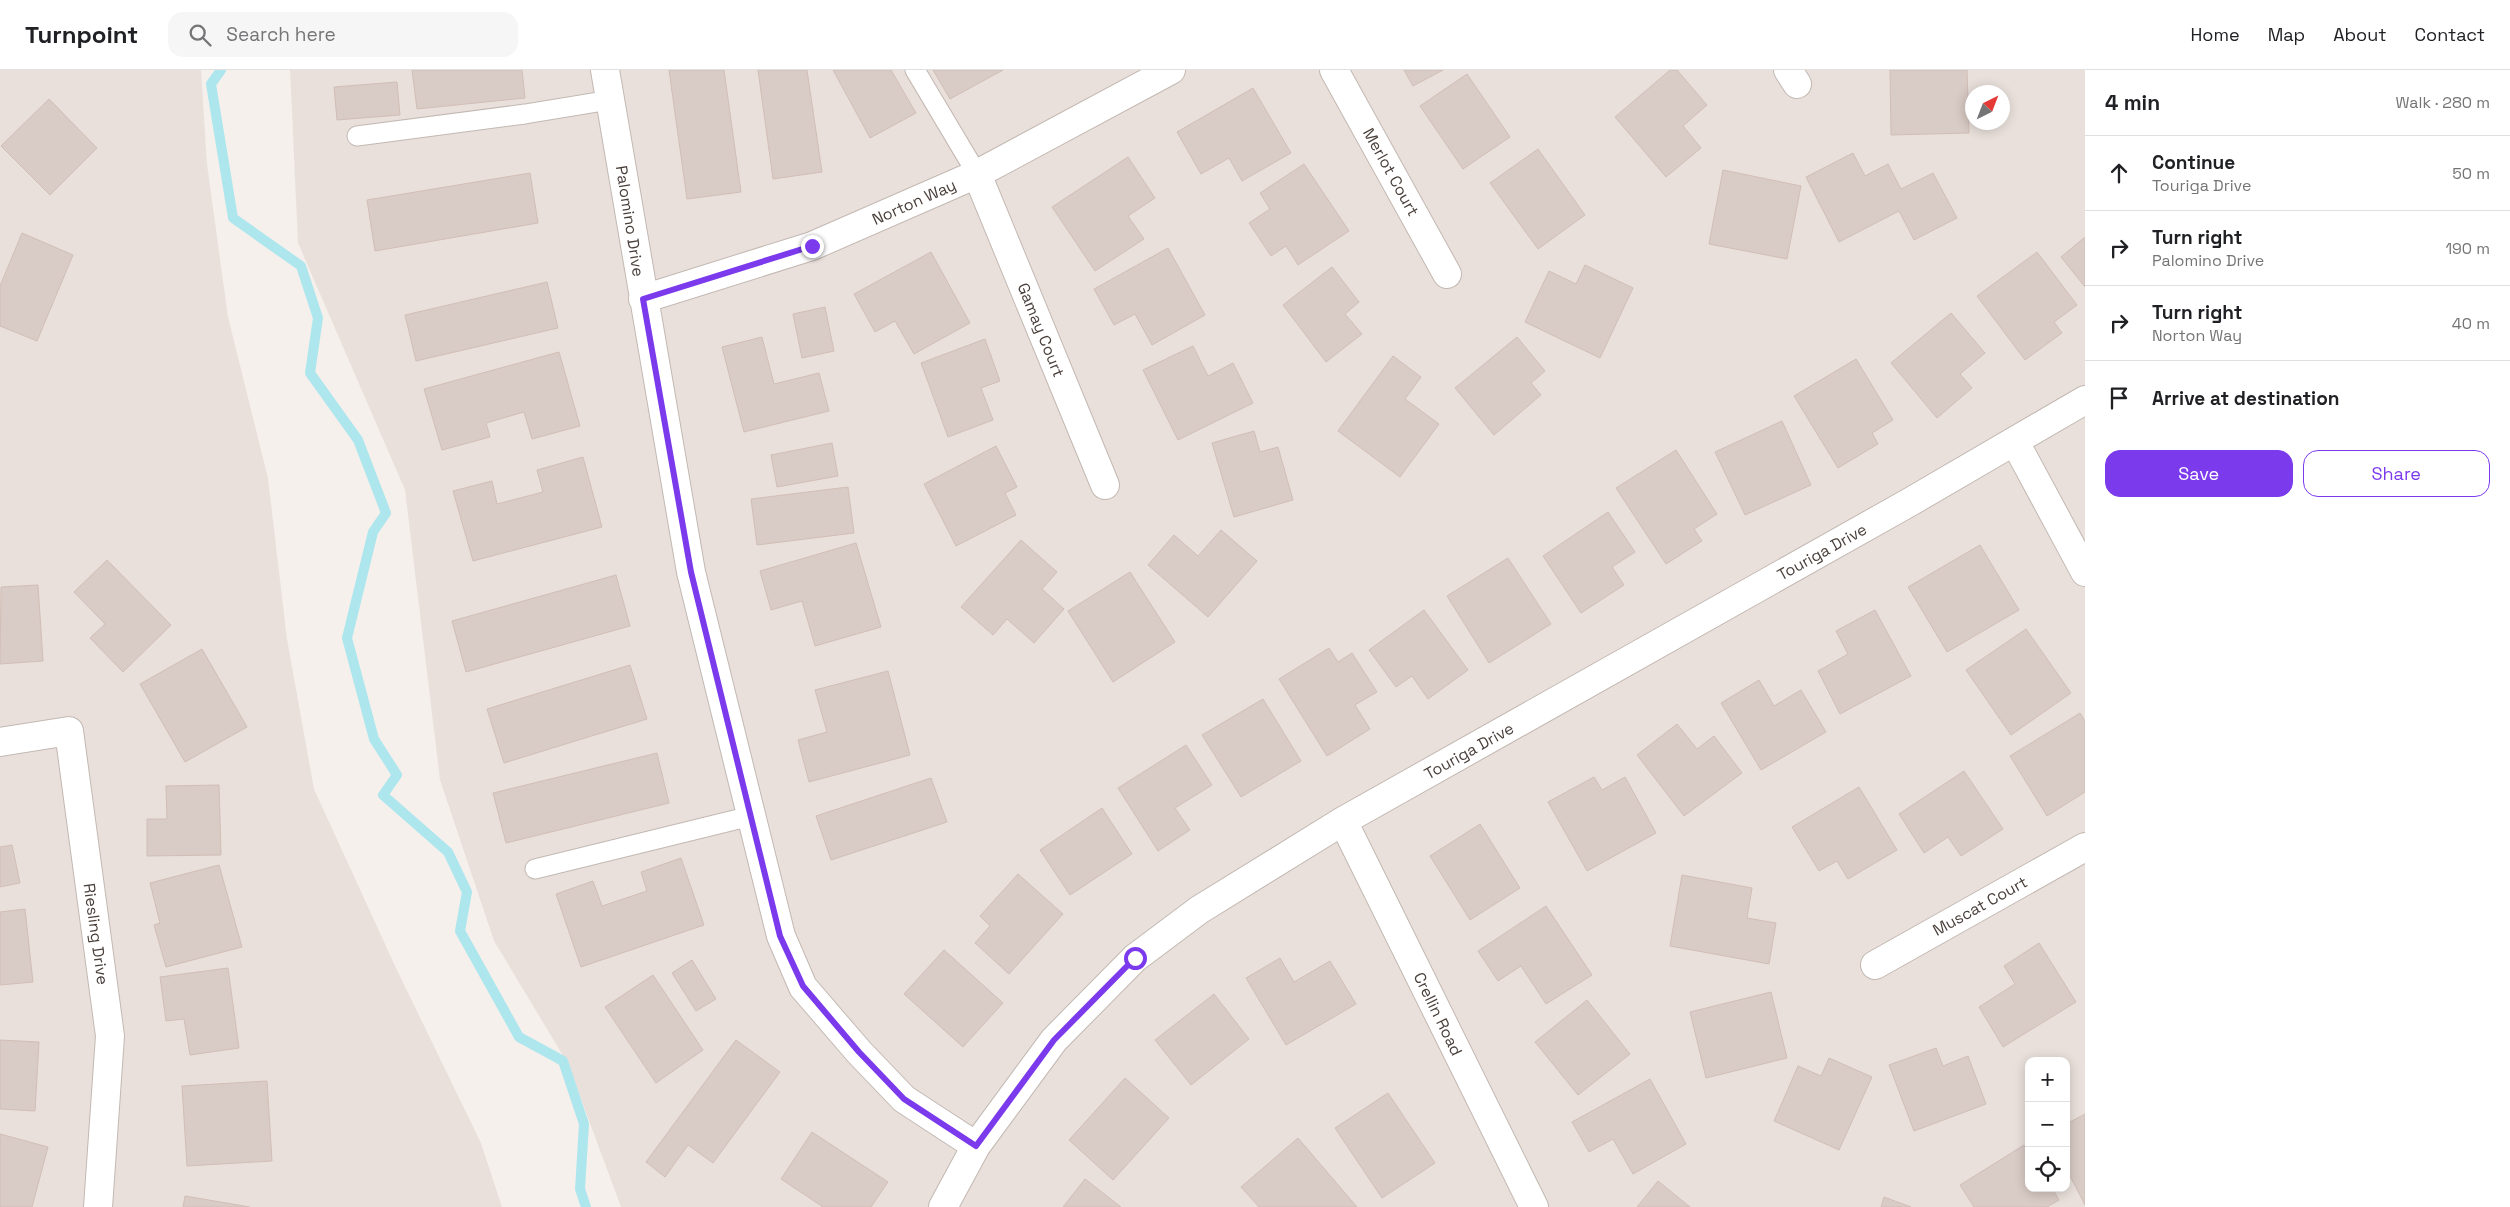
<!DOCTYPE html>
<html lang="en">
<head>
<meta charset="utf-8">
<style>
	body { margin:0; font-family:"Space Grotesk",sans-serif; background:#f6f6f6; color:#202124 }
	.controls { position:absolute; right:15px; bottom:15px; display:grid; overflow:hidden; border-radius:10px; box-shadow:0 2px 12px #0003 }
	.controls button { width:45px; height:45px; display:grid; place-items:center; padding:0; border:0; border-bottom:1px solid #e0e0e0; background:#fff; color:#202124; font:25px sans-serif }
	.compass { position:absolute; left:1965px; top:15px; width:45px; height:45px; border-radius:50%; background:#fff; box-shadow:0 2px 12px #0003; rotate:42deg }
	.stop { position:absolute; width:15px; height:15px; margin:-11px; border:4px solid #7c3aed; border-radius:50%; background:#fff }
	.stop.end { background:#7c3aed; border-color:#fff; box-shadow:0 1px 5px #0008 }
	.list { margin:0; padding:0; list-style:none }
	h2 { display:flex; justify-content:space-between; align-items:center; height:65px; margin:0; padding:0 20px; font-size:21px }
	h2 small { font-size:16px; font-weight:400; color:#757577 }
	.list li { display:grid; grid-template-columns:32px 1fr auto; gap:15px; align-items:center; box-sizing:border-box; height:75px; padding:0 20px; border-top:1px solid #e0e0e0 }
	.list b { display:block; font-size:19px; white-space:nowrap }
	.list p { margin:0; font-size:16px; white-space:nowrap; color:#757577 }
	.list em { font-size:16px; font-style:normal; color:#757577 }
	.actions { display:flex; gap:10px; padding:15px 20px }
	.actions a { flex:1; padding:11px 0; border:1px solid #7c3aed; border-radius:15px; text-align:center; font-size:18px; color:#7c3aed }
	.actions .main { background:#7c3aed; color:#fff }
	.icon { flex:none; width:28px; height:28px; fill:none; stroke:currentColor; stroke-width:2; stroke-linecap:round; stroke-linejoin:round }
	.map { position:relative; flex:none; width:2085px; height:1137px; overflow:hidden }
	header { display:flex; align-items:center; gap:30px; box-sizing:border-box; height:70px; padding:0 25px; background:#fff; border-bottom:1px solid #e0e0e0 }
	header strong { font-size:24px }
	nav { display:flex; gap:28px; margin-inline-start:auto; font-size:18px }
	.search { width:350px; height:45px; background:#f6f6f6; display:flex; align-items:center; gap:12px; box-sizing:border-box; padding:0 18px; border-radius:15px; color:#757577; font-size:19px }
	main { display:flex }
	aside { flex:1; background:#fff }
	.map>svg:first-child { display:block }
	.residential { fill:#e9e0db; fill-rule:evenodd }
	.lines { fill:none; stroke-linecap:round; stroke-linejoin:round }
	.stream { stroke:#aee6ed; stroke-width:10 }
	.building { fill:#d9cbc5; stroke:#d1beb6 }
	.lane-casing { stroke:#c3b8b2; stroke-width:21 }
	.street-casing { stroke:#c3b8b2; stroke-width:30 }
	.lane { stroke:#fff; stroke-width:19 }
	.street { stroke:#fff; stroke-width:28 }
	.route { stroke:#7c3aed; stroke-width:6 }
	.labels { text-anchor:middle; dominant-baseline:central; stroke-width:4; stroke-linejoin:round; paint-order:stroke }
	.street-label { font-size:16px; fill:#493f3a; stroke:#fff }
</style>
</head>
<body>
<header>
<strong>Turnpoint</strong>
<div class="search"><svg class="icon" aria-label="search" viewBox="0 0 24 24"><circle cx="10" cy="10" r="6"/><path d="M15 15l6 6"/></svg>Search here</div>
<nav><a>Home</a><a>Map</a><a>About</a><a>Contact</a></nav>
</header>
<main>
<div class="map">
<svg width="2085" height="1137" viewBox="0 0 2085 1137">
	<rect width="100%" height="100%" fill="#f5f0ec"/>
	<!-- residential -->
	<path class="residential" d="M0,0H201L207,94L228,247L268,408L287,569L314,719L396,898L481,1073L502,1137H0Z
		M290,0H2085V1137H621L568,994L494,871L440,710L405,420L298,173ZM1972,22H2002V52H1972ZM2029,991H2066V1118H2029Z"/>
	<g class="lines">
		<!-- stream -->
		<path class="stream" d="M221,0L211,14L233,148L301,196L318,248L310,303L358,370L386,443L373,462L347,568L374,669L397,705L383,725L448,782L467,822L460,861L519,967L563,991L584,1054L580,1119L586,1137"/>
	</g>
	<!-- building -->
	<path class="building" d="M412,0H522L525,28L417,39Z
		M669,0H724L741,122L687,129Z
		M758,0H807L822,102L773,109Z
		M833,0H891L916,43L870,68Z
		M933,0H1003L950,29Z
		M1404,0H1443L1413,16Z
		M1670,0H1677L1707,35L1683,56L1701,78L1666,107L1615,47Z
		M1890,0H1967L1969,63L1891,65Z
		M1467,4L1510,67L1463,99L1420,36Z
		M397,12L400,45L337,50L334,17Z
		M1253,18L1291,83L1242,111L1229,88L1201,104L1177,62Z
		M49,29L97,78L50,125L1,76Z
		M1538,79L1585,145L1538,179L1490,113Z
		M1853,83L1865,106L1888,94L1901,119L1933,103L1957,148L1914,170L1899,141L1839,172L1806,107Z
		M1128,87L1155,128L1128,146L1144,169L1095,201L1052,137Z
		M1304,94L1349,161L1298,195L1286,176L1271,186L1249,153L1270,139L1260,123Z
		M1723,100L1801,116L1787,189L1709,174Z
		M530,103L538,153L375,181L367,130Z
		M22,163L73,185L37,271L0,256V216Z
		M2085,167V217L2061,187Z
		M1168,178L1205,245L1152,275L1135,244L1114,255L1094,219Z
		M931,182L970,253L914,284L895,251L875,262L854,224Z
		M2037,182L2077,235L2054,252L2062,263L2025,290L1977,226Z
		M1585,195L1633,218L1600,288L1525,252L1549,201L1576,214Z
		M1332,197L1359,232L1345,244L1362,264L1326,292L1283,235Z
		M547,212L558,258L416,291L405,245Z
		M825,237L834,281L802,288L793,244Z
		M1951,243L1985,283L1960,304L1972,318L1937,348L1891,293Z
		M762,267L774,314L819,303L829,341L744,362L722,277Z
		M1517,267L1545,301L1531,313L1541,325L1494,365L1455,318Z
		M985,269L1000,311L981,318L993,350L948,367L921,293Z
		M1193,276L1208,306L1233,293L1253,333L1178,370L1143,300Z
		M559,282L580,356L532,369L524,342L486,353L490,367L442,380L424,319Z
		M1393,286L1421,307L1405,329L1439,354L1400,407L1338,361Z
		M1856,289L1893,350L1872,363L1878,374L1838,398L1794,326Z
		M1782,351L1811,415L1745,445L1715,382Z
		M1254,361L1260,382L1278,377L1293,430L1234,447L1212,373Z
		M832,373L838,406L777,417L771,385Z
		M996,376L1017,417L1005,423L1016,445L956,476L924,414Z
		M1676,380L1717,444L1694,459L1702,471L1666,494L1616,418Z
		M583,387L602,457L473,491L453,421L492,411L497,434L543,422L537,400Z
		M848,417L854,463L757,475L751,429Z
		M1608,442L1635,482L1612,497L1624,515L1581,543L1543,486Z
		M1221,460L1257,491L1208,547L1148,495L1174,465L1198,486Z
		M1021,470L1057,502L1042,519L1064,539L1034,573L1007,549L993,565L961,537Z
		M856,473L881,557L815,576L802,531L771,540L760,501Z
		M1980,475L2019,540L1947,582L1908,517Z
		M1508,488L1551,554L1489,593L1447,526Z
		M107,490L171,555L123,602L90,568L105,554L74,522Z
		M1130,502L1175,572L1113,612L1068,541Z
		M616,505L630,556L466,602L452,551Z
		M38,515L43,591L0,594L1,517Z
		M1424,540L1468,600L1428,629L1412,606L1396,617L1369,580Z
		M1875,540L1911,606L1840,644L1818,601L1848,584L1836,561Z
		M2026,559L2071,623L2011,665L1966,600Z
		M1329,578L1338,592L1352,583L1377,622L1355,635L1370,659L1327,686L1279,609Z
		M202,579L247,657L185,692L140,614Z
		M630,595L647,649L504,693L487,639Z
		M888,601L910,685L809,712L798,670L827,662L815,620Z
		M1759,610L1774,636L1801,620L1826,662L1761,700L1721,633Z
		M1263,629L1301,691L1241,727L1202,665Z
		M2080,643L2085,651V722L2047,746L2010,686Z
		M1677,654L1697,679L1714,666L1742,703L1684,746L1637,685Z
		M1186,675L1212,715L1175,738L1190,760L1158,781L1118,718Z
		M657,683L669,733L506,773L493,723Z
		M1964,701L2003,759L1961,786L1948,767L1924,783L1899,744Z
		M1594,707L1602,720L1625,707L1656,763L1587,801L1548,732Z
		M931,708L947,752L831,790L816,746Z
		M219,715L221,785L147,786V749H167L166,716Z
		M1859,717L1897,780L1848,809L1837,791L1819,801L1792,757Z
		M1102,738L1132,784L1070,825L1040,780Z
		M1480,754L1520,818L1470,850L1430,786Z
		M12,775L20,813L0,817V777Z
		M681,788L704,855L581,897L556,824L593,811L602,836L647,821L641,802Z
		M219,795L242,877L166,897L154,855L160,853L150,813Z
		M1018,804L1063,844L1009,904L975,873L990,856L980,846Z
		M1682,805L1752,818L1747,848L1776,853L1769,894L1670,876Z
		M1546,836L1592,905L1546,934L1521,896L1498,911L1478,881Z
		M25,839L33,912L0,915V842Z
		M2039,873L2076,932L2003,977L1979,937L2015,914L2004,896Z
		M944,880L1003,933L963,977L904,924Z
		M1280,888L1294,912L1330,891L1356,934L1286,975L1246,908Z
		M692,890L716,929L696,941L672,903Z
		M228,898L239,978L190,985L184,949L166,951L160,907Z
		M653,905L703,980L656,1013L605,937Z
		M1771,922L1787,988L1706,1008L1690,942Z
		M1214,924L1249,969L1191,1015L1155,970Z
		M1587,930L1630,984L1578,1025L1535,972Z
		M0,970L39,972L35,1041L0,1039Z
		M736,970L780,1002L713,1093L688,1075L665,1107L646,1092Z
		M1936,978L1943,996L1968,986L1986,1034L1914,1061L1889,995Z
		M1829,988L1872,1007L1839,1080L1774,1051L1798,996L1821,1006Z
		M1125,1008L1169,1048L1113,1110L1069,1070Z
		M1650,1009L1686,1074L1633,1104L1613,1069L1589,1082L1572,1052Z
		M267,1011L272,1091L187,1096L182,1016Z
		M1388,1023L1435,1093L1382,1128L1335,1058Z
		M2085,1044V1135L2066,1098V1054Z
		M812,1062L888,1112L871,1137H823L781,1109Z
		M0,1064L48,1077L32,1137H0Z
		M1298,1068L1357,1137H1259L1241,1117Z
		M2024,1075L2029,1082V1118H2052L2059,1130L2047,1137H1974L1960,1115Z
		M1085,1109L1121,1137H1063Z
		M1658,1111L1690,1137H1637Z
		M185,1126L250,1137H183Z
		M1884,1127L1911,1137H1881Z"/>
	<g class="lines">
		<!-- lane casing -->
		<g class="lane-casing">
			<path id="lane" d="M915,0L977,104
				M357,66L525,44L610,30
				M535,799L751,746"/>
		</g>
		<!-- street casing -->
		<g class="street-casing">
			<path id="street" d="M605,0L691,502L781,866L803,917L859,982L904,1029L976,1076
				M1334,0L1447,204
				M1788,0L1797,14
				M977,104L1105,415
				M643,229L812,176L977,104L1171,0
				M2015,372L2085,502
				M0,672L69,661L110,966L98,1137
				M1343,751L1534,1137
				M1875,895L2085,777
				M943,1137L976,1076L1054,970L1135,888L1199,840L1343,751L1910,432L2085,330"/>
		</g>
		<!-- lane -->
		<use href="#lane" class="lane"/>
		<!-- street -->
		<use href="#street" class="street"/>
	</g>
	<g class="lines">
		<!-- route -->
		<path class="route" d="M812,176L643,229L691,502L780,866L803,916L859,982L904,1029L976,1076L1054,970L1135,888"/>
	</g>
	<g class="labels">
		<!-- street labels -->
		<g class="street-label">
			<text transform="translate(1391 102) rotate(61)">Merlot Court</text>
			<text transform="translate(914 132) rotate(-24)">Norton Way</text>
			<text transform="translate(630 151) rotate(81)">Palomino Drive</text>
			<text transform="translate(1041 260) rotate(68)">Gamay Court</text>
			<text transform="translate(1822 482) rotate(-29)">Touriga Drive</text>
			<text transform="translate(1469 681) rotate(-29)">Touriga Drive</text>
			<text transform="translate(1980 836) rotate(-29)">Muscat Court</text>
			<text transform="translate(96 864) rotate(82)">Riesling Drive</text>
			<text transform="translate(1438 944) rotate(64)">Crellin Road</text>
		</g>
	</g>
</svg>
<div class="controls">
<button>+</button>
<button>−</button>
<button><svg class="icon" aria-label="locate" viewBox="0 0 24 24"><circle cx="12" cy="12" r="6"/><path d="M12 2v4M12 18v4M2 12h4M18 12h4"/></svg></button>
</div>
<svg class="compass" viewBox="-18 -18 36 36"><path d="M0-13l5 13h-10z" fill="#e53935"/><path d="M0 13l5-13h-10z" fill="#757577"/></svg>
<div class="stop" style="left:1135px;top:888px"></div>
<div class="stop end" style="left:812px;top:176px"></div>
</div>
<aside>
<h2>4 min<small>Walk · 280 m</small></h2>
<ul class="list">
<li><svg class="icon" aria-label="ahead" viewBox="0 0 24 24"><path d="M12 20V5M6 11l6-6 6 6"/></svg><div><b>Continue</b><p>Touriga Drive</p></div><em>50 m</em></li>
<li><svg class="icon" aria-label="right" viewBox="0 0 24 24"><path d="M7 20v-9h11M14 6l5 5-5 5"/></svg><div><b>Turn right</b><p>Palomino Drive</p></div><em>190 m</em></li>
<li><svg class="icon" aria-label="right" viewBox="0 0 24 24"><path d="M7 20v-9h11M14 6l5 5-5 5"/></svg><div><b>Turn right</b><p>Norton Way</p></div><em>40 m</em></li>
<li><svg class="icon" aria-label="arrive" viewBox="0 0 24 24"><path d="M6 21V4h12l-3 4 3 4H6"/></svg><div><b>Arrive at destination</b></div></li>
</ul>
<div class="actions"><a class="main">Save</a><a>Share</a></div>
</aside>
</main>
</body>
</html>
